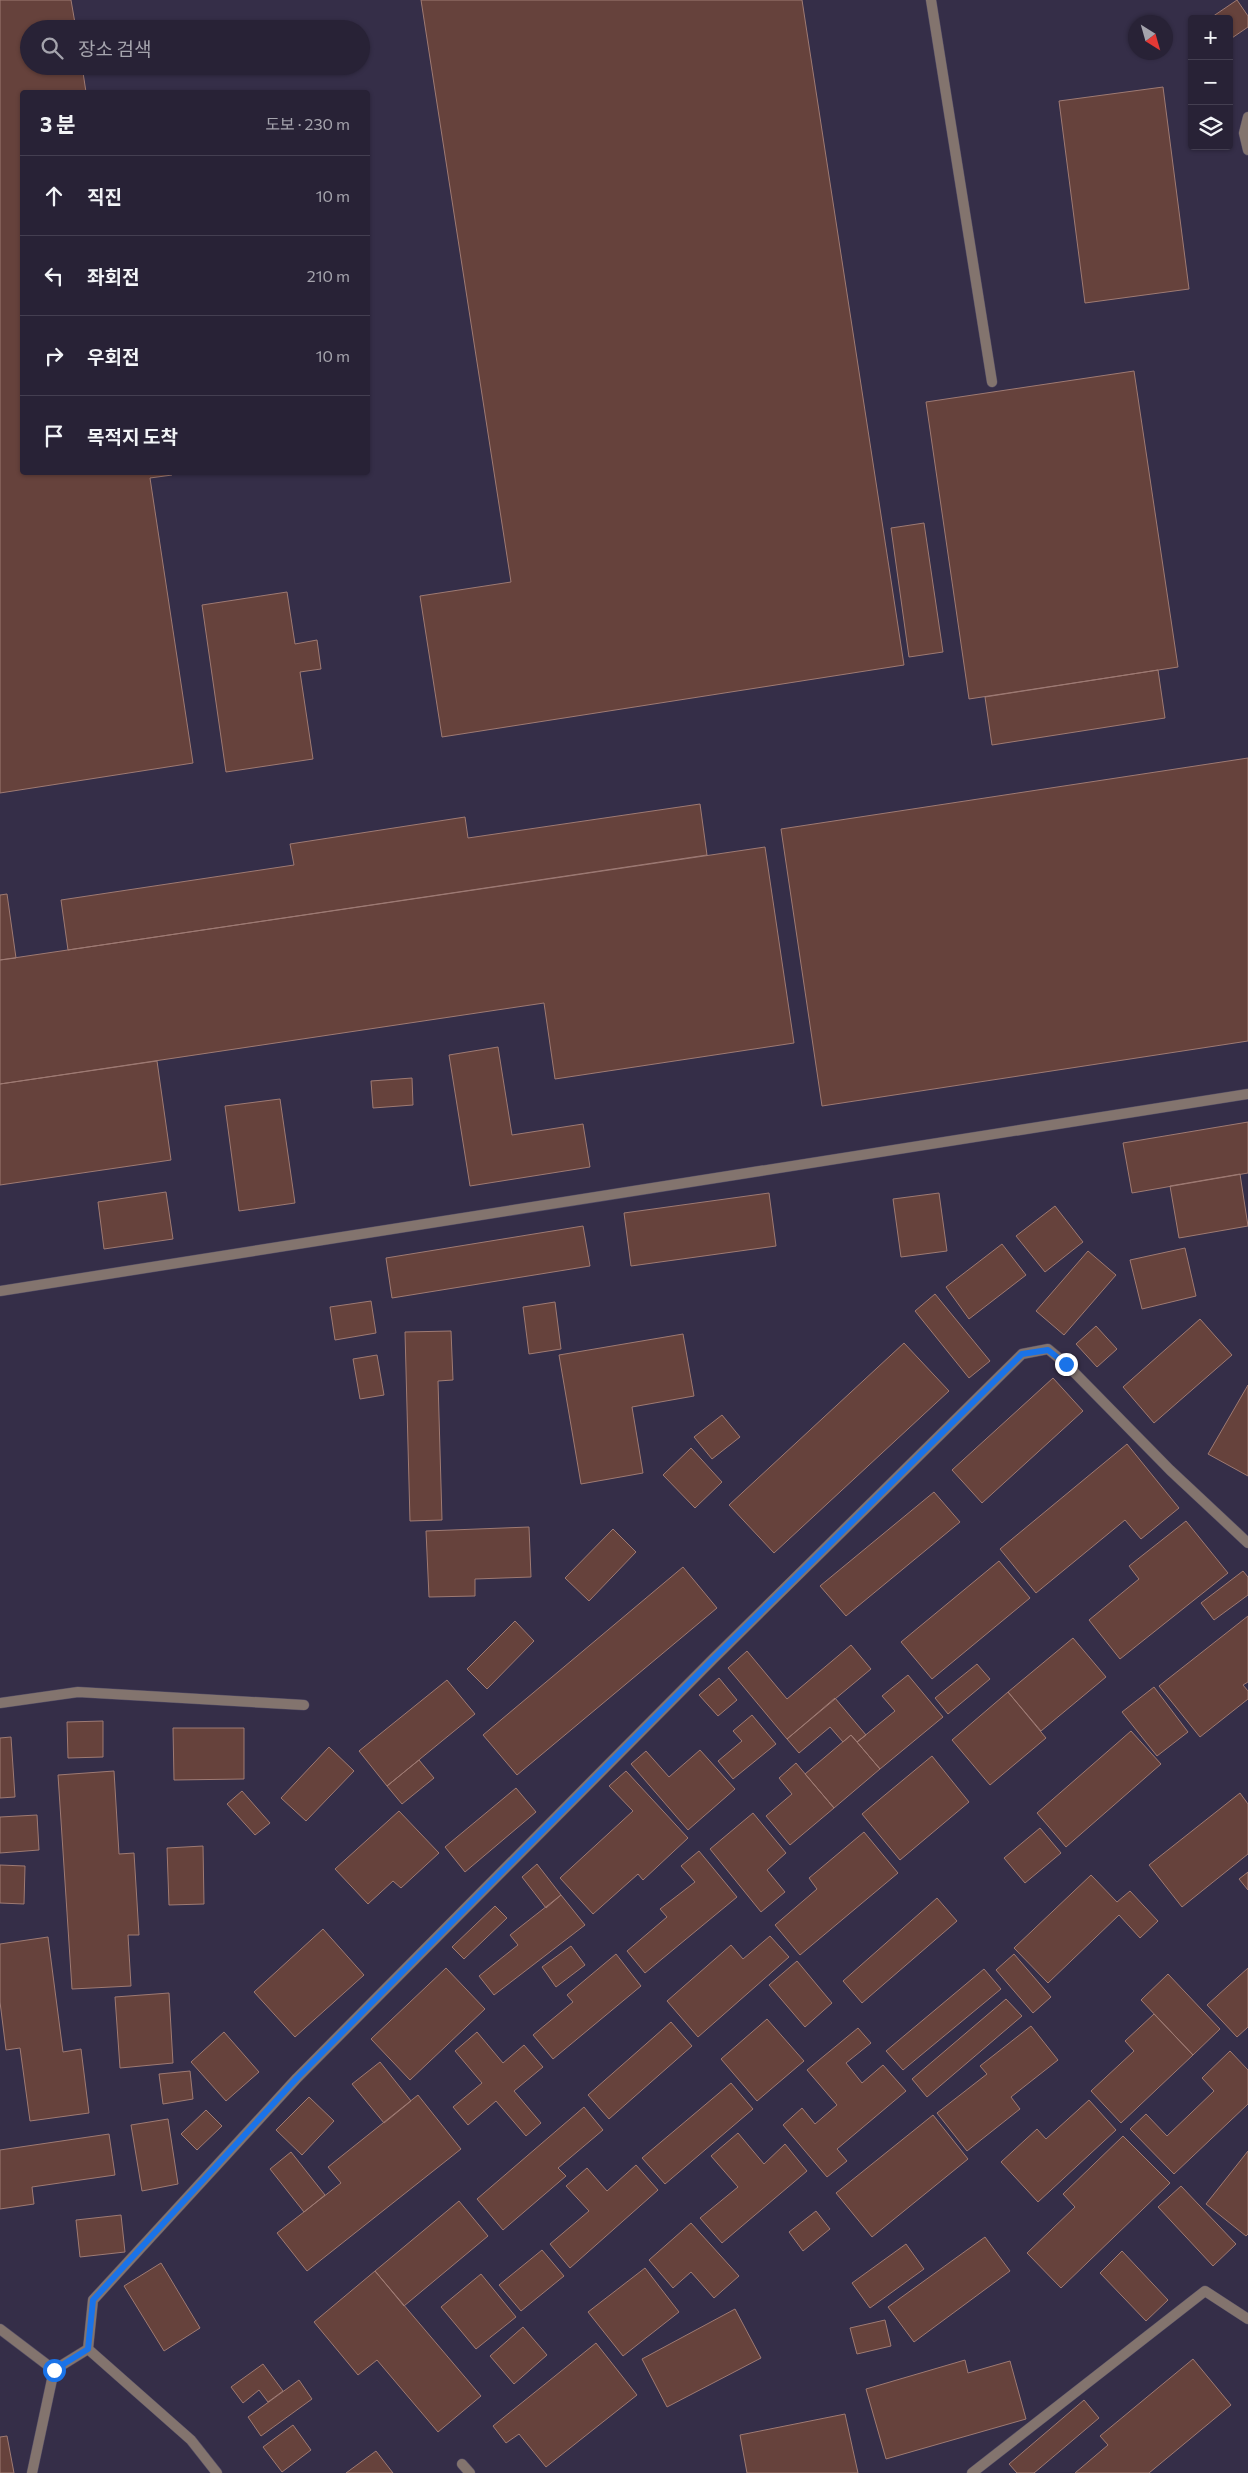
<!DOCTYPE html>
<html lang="ko">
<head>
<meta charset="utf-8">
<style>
	body { margin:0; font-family:Commissioner,"Noto Sans KR",sans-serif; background:#302a3e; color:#f1f3f6 }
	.controls { position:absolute; right:15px; top:15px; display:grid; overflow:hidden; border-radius:5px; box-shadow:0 1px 4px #0004 }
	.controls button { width:45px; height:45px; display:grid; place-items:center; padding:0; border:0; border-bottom:1px solid #443f51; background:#282236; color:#f1f3f6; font:25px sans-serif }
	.compass { position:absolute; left:1128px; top:15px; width:45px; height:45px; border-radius:50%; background:#282236; box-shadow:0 1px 4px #0004; rotate:143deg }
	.stop { position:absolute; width:15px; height:15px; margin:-11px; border:4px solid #1a73e8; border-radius:50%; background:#fff }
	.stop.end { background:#1a73e8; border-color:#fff; box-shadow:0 1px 5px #0008 }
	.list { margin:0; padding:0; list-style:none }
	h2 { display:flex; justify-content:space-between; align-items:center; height:65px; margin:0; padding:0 20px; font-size:21px }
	h2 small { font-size:16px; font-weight:400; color:#a5a4ad }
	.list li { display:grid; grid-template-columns:32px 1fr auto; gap:15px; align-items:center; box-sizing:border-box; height:80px; padding:0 20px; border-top:1px solid #443f51 }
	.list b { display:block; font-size:19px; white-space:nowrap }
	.list em { font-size:16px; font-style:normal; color:#a5a4ad }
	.icon { flex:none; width:28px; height:28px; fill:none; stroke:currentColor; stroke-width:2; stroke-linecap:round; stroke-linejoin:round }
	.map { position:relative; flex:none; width:1248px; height:2473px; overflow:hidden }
	.search { position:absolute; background:#282236; box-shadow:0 1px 4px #0004; left:20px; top:20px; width:350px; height:55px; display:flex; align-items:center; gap:12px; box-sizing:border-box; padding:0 18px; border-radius:28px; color:#a5a4ad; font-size:19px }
	.panel { position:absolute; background:#282236; box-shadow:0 1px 4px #0004; left:20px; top:90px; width:350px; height:385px; border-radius:5px }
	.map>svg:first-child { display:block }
	.building { fill:#66423c; stroke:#9e7a73 }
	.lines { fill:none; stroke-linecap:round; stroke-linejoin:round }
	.minor-casing { stroke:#524b64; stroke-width:11 }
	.tertiary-casing { stroke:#524b64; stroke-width:11 }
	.minor { stroke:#83746e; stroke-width:10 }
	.tertiary { stroke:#83746e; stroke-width:10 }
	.route { stroke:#1a73e8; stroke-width:6 }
</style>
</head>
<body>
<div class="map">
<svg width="1248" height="2473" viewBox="0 0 1248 2473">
	<rect width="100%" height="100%" fill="#352e48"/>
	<!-- building -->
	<path class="building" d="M0,0H71L76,29H29V66H82L86,92H22V472H171L172,475L150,478L193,763L0,793Z
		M421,0H802L904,665L442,737L420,596L511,582Z
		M1237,0L1248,16V27L1229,40V19H1209Z
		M1163,87L1189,289L1085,303L1059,101Z
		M1134,371L1178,667L969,699L926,402Z
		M924,523L943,652L909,657L891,528Z
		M287,592L295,644L317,640L321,669L300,672L313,759L226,772L202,605Z
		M1158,670L1165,718L992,745L985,697Z
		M1248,758V1041L822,1106L781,829Z
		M700,804L707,855L68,950L61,900L294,865L290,844L465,817L468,838Z
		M765,847L794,1043L555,1079L544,1003L0,1084V960Z
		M7,894L16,958L0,960V895Z
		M498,1047L512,1135L583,1124L590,1167L470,1186L449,1055Z
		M157,1061L171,1160L0,1185V1084Z
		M412,1078L413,1105L373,1108L371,1081Z
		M280,1099L295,1203L239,1211L225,1106Z
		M1248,1122V1173L1132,1193L1123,1143Z
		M1240,1174L1248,1226L1179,1238L1170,1186Z
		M166,1192L173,1239L104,1249L98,1202Z
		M769,1193L776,1246L631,1266L624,1213Z
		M939,1193L947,1251L901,1257L893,1199Z
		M1055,1206L1083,1242L1045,1272L1016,1236Z
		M583,1226L590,1266L392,1298L386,1258Z
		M1002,1244L1026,1275L969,1319L946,1287Z
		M1185,1248L1196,1296L1142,1309L1130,1260Z
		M1088,1251L1116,1275L1064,1335L1036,1311Z
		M935,1294L990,1361L969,1378L915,1311Z
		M371,1301L376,1333L335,1340L330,1307Z
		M555,1302L561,1349L529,1354L523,1307Z
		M1200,1319L1232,1355L1154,1423L1123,1387Z
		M1096,1326L1117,1349L1097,1367L1076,1344Z
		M451,1331L453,1380L438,1381L442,1520L410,1521L405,1332Z
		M683,1334L694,1396L632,1407L643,1473L581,1484L559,1355Z
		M904,1343L949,1391L774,1553L729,1505Z
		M377,1355L384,1395L360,1399L353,1359Z
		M1053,1378L1083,1411L982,1503L952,1470Z
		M1248,1385V1476L1208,1454Z
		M722,1415L740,1437L712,1459L694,1437Z
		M1127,1444L1179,1508L1141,1539L1125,1520L1036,1593L1000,1549Z
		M691,1448L722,1482L695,1508L663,1475Z
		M934,1492L960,1522L846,1616L820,1586Z
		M1186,1521L1228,1573L1120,1659L1089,1620L1139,1579L1129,1566Z
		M529,1527L531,1577L475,1579V1596L429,1597L426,1531Z
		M613,1529L636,1552L589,1601L565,1578Z
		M999,1561L1030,1598L932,1679L901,1642Z
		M683,1567L717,1608L517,1775L483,1735Z
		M1243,1571L1248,1577V1595L1214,1620L1201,1603Z
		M1248,1616V1682L1243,1685L1248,1691V1699L1200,1737L1159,1686Z
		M515,1621L534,1641L487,1689L467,1669Z
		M1073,1638L1106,1677L1041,1731L1008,1692Z
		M851,1645L871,1669L787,1739L728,1668L747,1651L787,1699Z
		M977,1664L990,1679L948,1714L935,1698Z
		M908,1675L943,1717L880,1769L857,1742L895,1711L882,1696Z
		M719,1678L737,1700L718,1716L699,1695Z
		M447,1680L475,1714L387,1786L359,1751Z
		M1154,1687L1188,1732L1157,1756L1122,1712Z
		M1008,1692L1046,1738L990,1785L952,1740Z
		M835,1698L866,1735L857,1742L851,1735L843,1742L830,1727L799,1753L787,1739Z
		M752,1715L776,1744L733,1779L718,1761L742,1741L733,1731Z
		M103,1721V1757L68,1758L67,1722Z
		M173,1728H244V1779L174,1780Z
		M1131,1731L1161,1764L1066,1847L1037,1813Z
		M851,1735L880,1769L834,1808L805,1774Z
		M11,1737L15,1797L0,1798V1738Z
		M329,1747L354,1771L306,1821L281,1798Z
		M700,1750L735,1789L688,1830L631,1764L646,1751L669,1777Z
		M932,1756L969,1802L900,1860L862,1814Z
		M419,1760L434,1778L402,1804L387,1786Z
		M796,1763L834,1808L790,1845L766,1816L792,1794L779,1778Z
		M114,1771L119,1854L134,1853L139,1935H128L131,1986L72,1989L58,1775Z
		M626,1771L688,1838L643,1880L638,1874L593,1914L560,1878L633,1811L609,1786Z
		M516,1788L536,1812L465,1872L445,1847Z
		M242,1791L270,1823L255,1835L227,1804Z
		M1240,1793L1248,1804V1854L1182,1907L1149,1865Z
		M399,1811L439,1853L401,1888L393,1881L368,1904L335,1869Z
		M753,1813L786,1853L767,1870L785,1892L761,1912L710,1849Z
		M37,1815L39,1850L0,1853V1817Z
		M1040,1828L1061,1853L1025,1883L1004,1858Z
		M864,1832L898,1873L800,1955L775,1925L817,1889L809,1878Z
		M203,1846L204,1904L169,1905L167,1848Z
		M699,1851L737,1897L645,1973L627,1951L667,1917L660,1909L695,1882L681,1866Z
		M537,1864L561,1895L546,1908L522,1877Z
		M0,1865L25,1866L24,1904L0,1903Z
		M1248,1872V1890L1239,1879Z
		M1091,1875L1117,1902L1130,1891L1158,1921L1140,1938L1119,1915L1048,1983L1014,1948Z
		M561,1895L585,1925L494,1995L479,1976L518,1945L510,1935Z
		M937,1898L957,1921L862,2003L843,1981Z
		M495,1906L507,1918L464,1959L452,1947Z
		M323,1929L364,1975L295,2037L254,1992Z
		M770,1936L789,1957L698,2037L667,2001L731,1945L743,1959Z
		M48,1937L63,2052L81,2049L89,2113L30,2121L20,2048L6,2050L0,2002V1944Z
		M571,1946L585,1965L556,1987L542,1967Z
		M616,1954L641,1986L553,2059L533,2035L573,2002L567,1995Z
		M1014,1954L1051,1997L1033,2013L996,1970Z
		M797,1961L832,2003L805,2027L769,1985Z
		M446,1968L485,2009L410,2080L371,2039Z
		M1248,1968V2027L1237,2037L1207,2005Z
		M984,1969L1001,1989L903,2070L886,2051Z
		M1168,1974L1220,2029L1193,2055L1141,2000Z
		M169,1993L173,2063L120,2068L115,1997Z
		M1006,1999L1022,2016L927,2097L912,2079Z
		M1154,2014L1193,2055L1121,2123L1091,2091L1134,2051L1125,2041Z
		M767,2019L804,2061L757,2101L721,2059Z
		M671,2022L692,2046L609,2119L588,2095Z
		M1031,2026L1058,2060L1011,2097L1020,2109L967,2151L937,2113L987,2074L980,2066Z
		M858,2028L871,2043L846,2063L862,2083L883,2065L906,2091L837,2149L847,2161L827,2177L783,2125L802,2108L815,2124L837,2105L807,2070Z
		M224,2032L259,2072L226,2101L191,2062Z
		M477,2032L503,2063L524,2045L543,2067L514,2091L541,2123L526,2136L496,2101L468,2125L453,2107L482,2083L455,2051Z
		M1230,2051L1248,2070V2104L1174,2174L1130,2129L1146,2114L1167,2136L1214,2091L1202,2078Z
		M380,2062L411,2101L384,2123L352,2084Z
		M190,2071L193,2099L163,2104L159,2074Z
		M731,2083L753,2109L665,2184L642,2158Z
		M418,2095L461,2149L307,2271L277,2233L341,2183L328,2167Z
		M309,2097L334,2121L302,2155L276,2130Z
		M1089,2100L1116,2130L1038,2202L1001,2162L1037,2129L1046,2139Z
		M584,2107L603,2130L558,2168L566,2176L503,2230L477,2199Z
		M206,2110L222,2126L197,2150L181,2134Z
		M933,2115L968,2159L872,2237L836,2193Z
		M168,2119L178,2184L142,2191L131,2125Z
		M738,2133L764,2164L785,2144L807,2171L722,2243L700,2218L738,2187L711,2156Z
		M109,2134L115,2175L32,2187L34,2204L0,2209V2150Z
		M1123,2136L1170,2183L1061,2288L1027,2253L1075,2207L1063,2194Z
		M1248,2151V2234L1246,2236L1206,2204Z
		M291,2152L325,2195L304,2212L270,2169Z
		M636,2165L658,2190L570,2268L550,2244L589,2211L566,2186L587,2168L607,2191Z
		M1181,2186L1236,2244L1213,2266L1158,2207Z
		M459,2201L488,2236L404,2306L375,2271Z
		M816,2211L830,2229L803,2251L789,2232Z
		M121,2215L125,2252L80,2257L76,2220Z
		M691,2223L739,2276L714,2298L691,2272L673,2288L649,2260Z
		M985,2237L1010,2271L914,2342L888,2307Z
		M906,2244L924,2269L870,2308L852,2283Z
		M542,2250L564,2276L521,2311L499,2285Z
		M1122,2251L1168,2300L1146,2321L1100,2273Z
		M161,2263L200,2328L164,2351L124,2286Z
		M645,2268L679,2312L623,2356L588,2312Z
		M375,2271L481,2396L438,2432L377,2360L358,2375L314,2322Z
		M481,2274L516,2317L476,2349L441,2307Z
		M735,2309L761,2358L667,2407L642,2359Z
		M885,2320L891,2346L857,2354L850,2328Z
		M523,2327L547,2355L514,2384L490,2356Z
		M596,2343L637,2395L546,2467L519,2434L506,2443L493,2426Z
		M1193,2359L1231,2405L1149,2473H1075L1108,2445L1100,2436Z
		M965,2360L968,2373L1010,2361L1026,2419L886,2459L866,2389Z
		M263,2364L283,2391L268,2402L259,2390L243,2403L231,2387Z
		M299,2380L312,2399L261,2436L248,2417Z
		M1084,2400L1099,2418L1034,2473H1017L1009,2464Z
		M845,2414L858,2473H747L740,2435Z
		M293,2425L311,2450L282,2472L263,2447Z
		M7,2436L14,2473H0V2437Z
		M376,2451L393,2473H346Z"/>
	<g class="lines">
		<!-- minor casing -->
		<g class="minor-casing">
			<path id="minor" d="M0,1291L1248,1094
				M0,1703L78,1692L304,1705
				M0,2329L54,2370
				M462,2464L470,2473
				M32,2473L54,2370L88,2349
				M217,2473L191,2440L88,2349L93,2300L297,2078L713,1659L1022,1354L1048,1349L1066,1364L1170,1470L1248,1543
				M972,2473L1205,2291L1248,2319"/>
		</g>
		<!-- tertiary casing -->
		<g class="tertiary-casing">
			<path id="tertiary" d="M931,0L992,382
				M1248,117L1244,133L1248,150"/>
		</g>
		<!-- minor -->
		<use href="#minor" class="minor"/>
		<!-- tertiary -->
		<use href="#tertiary" class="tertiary"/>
	</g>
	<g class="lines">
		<!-- route -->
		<path class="route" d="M54,2370L88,2349L93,2300L297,2078L713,1659L1022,1354L1048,1350L1066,1364"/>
	</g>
</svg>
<div class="controls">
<button>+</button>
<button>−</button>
<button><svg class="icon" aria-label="layers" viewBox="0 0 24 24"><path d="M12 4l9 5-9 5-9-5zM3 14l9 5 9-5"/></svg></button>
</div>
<svg class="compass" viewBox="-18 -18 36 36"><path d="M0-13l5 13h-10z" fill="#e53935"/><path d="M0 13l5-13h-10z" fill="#a5a4ad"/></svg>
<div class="stop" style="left:54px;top:2370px"></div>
<div class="stop end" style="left:1066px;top:1364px"></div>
<div class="search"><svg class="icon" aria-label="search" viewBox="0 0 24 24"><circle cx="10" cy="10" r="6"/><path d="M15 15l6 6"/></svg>장소 검색</div>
<section class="panel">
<h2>3 분<small>도보 · 230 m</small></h2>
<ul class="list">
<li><svg class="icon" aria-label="ahead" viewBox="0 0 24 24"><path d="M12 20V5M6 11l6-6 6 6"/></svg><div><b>직진</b></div><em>10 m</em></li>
<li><svg class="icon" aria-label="left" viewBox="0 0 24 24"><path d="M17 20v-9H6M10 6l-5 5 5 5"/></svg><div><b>좌회전</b></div><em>210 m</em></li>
<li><svg class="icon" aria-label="right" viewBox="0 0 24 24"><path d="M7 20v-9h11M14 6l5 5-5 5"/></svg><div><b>우회전</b></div><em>10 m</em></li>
<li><svg class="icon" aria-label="arrive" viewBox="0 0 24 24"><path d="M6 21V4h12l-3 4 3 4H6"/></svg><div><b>목적지 도착</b></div></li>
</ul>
</section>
</div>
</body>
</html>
